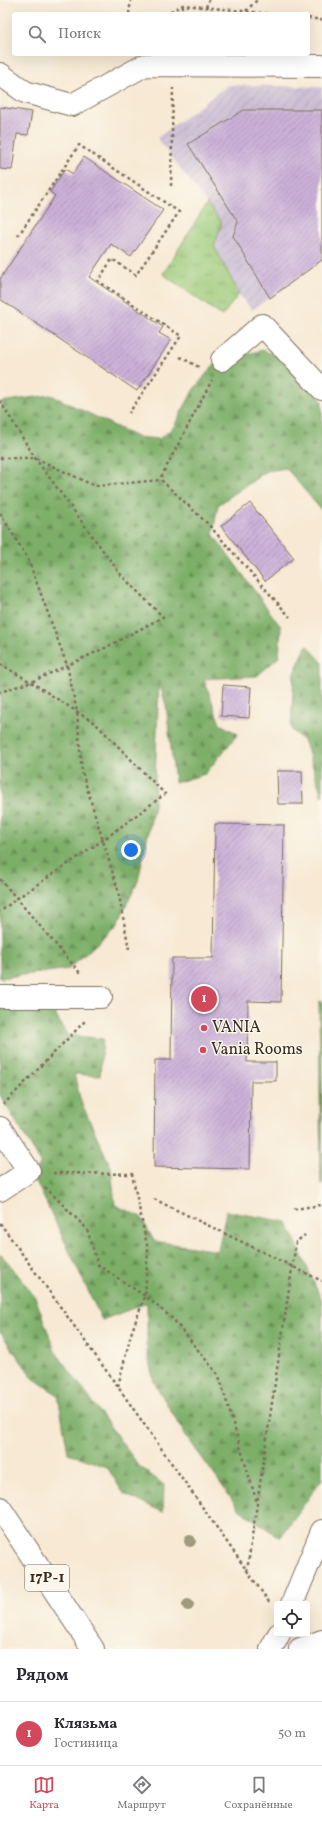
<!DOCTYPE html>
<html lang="ru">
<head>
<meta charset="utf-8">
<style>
	body { margin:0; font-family:Vollkorn,serif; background:#f7f7f7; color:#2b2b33 }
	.controls { position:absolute; right:12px; bottom:12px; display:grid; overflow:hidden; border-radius:4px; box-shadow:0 4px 16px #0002 }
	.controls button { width:36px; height:36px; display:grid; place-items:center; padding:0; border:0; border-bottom:1px solid #e1e1e2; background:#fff; color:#2b2b33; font:20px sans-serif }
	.you { position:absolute; left:131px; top:850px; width:14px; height:14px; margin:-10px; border:3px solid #fff; border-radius:50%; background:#1a73e8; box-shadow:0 0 0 6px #1a73e833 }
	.badge { display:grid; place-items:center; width:26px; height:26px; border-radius:50%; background:#d1495b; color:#fff; font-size:13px; font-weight:700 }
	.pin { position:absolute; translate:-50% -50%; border:2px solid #fff; box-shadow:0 1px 4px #0006 }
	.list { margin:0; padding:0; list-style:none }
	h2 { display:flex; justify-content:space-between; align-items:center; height:52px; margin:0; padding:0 16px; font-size:17px }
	h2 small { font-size:13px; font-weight:400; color:#7c7c81 }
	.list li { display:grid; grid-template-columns:26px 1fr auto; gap:12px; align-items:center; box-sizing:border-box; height:64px; padding:0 16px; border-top:1px solid #e1e1e2 }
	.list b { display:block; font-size:15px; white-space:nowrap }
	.list p { margin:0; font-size:13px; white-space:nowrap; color:#7c7c81 }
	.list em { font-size:13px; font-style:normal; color:#7c7c81 }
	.icon { flex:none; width:22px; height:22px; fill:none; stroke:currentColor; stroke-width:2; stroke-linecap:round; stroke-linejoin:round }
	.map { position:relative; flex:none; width:322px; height:1649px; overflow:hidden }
	.search { position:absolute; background:#fff; box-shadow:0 4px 16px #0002; left:12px; right:12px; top:12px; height:44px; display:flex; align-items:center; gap:10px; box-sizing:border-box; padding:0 14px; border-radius:4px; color:#7c7c81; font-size:15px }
	.sheet { height:116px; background:#fff }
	nav { display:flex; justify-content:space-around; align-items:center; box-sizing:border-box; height:56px; border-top:1px solid #e1e1e2; background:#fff; font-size:11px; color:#7c7c81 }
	nav a { display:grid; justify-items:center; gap:2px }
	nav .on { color:#d1495b }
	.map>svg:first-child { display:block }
	.industrial { fill:url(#industrial-furrows) }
	.grass { fill:url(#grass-tufts); stroke:#6b7a4b }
	.forest { fill:url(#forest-firs); stroke:#5c6c43 }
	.building { fill:url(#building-hatch) }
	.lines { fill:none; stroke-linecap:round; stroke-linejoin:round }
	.minor-casing { stroke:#7d6d5d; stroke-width:24 }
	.major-casing { stroke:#7d6d5d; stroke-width:24 }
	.path { stroke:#7d6d5d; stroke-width:2.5; stroke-dasharray:3 3; stroke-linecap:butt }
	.minor { stroke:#fff; stroke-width:22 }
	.major { stroke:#fff; stroke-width:22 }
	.tree { fill:#a09a7e }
	.poi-dot { fill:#d1495b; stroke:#fbf7ec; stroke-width:1.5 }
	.labels { text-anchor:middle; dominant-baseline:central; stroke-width:3; stroke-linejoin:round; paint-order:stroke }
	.shield { fill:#fbf7ec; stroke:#75685c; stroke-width:1 }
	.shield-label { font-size:15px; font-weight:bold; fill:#3b2a1e }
	.poi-label { font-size:16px; fill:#3b2a1e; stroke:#fbf7ec; text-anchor:start }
</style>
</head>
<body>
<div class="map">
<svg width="322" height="1649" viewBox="0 0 322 1649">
	<defs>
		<pattern id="industrial-furrows" width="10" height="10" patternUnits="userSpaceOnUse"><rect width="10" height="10" fill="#ccbed4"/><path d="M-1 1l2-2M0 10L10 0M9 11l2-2" fill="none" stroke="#b0a3b6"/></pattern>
		<pattern id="grass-tufts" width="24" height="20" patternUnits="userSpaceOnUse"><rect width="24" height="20" fill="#9bca78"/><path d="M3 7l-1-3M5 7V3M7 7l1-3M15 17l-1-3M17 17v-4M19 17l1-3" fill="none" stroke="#80a462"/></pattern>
		<pattern id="forest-firs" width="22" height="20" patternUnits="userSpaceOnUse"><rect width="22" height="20" fill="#7cae68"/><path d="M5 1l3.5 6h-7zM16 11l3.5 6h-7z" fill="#678e55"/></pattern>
		<pattern id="building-hatch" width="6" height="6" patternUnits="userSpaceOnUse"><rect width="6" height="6" fill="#cbb1d9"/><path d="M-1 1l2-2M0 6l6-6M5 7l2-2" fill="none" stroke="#a690af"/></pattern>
	</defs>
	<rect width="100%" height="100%" fill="#fbf7ec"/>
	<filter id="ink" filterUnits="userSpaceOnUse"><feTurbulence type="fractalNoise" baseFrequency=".025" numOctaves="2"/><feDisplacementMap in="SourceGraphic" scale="8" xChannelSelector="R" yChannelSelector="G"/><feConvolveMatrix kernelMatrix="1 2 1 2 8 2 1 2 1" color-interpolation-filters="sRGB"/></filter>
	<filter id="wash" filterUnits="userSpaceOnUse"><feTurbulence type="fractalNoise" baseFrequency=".012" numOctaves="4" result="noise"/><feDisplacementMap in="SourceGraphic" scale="16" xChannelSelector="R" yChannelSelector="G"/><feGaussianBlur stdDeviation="0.9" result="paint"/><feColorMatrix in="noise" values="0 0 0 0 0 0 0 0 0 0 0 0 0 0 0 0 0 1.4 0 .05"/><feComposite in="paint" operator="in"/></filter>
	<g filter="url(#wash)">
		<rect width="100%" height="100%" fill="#f7e9d3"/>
		<!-- industrial -->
		<path class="industrial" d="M228,85L322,87V260L252,310L239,294L214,246L222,223L157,138Z"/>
		<!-- grass -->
		<path class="grass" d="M207,203L222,223L214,246L239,294L222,316L163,274Z"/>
		<!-- forest -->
		<path class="forest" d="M263,350L285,360L310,384L322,402V511L286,468L267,471L218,505L213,534L281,627L279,657L257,676L204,679L220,724L238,734L205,774L175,783L166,705L159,681L154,806L138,881L117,925L69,969L0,978V402L51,395L137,437L159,439L173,428L194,389L213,366L243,355Z
			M307,645L322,662V796L305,742L291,729L294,673Z
			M319,1001L322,1002V1185L321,1184Z
			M51,1007L67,1035L103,1039L100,1076L74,1074L81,1102L111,1167L115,1205L141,1217L154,1241L218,1251L226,1211L287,1222L322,1301V1479L280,1538L239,1509L184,1433L154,1382L147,1353V1303L102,1320L33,1175L41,1163L0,1095V1009Z
			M0,1254L8,1262L35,1297L55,1351L139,1466L164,1485L163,1512L124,1494L107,1467L68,1453L58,1395L33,1378L0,1332Z"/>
		<g id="blocks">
			<!-- building -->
			<path class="building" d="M0,107L32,112L28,135L17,134L12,170L0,169Z
				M244,110H322V260L270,298L233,236L238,222L188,144Z
				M84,157L163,210L131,257L111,244L89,277L163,327L159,333L171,340L137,391L0,299V279L55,196L50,192L65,169L73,174Z
				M250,503L294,558L265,581L221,526Z
				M223,685L251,687L249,718L221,716Z
				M277,771H302L303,804H278Z
				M215,824L284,825L281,1002L248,1001L247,1062H276V1081H251L250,1169L154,1167L155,1060H171L172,958H213Z"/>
		</g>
	</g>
	<g filter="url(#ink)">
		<use href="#blocks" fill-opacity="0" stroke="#7d6d5d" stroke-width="1"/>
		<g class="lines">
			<!-- minor casing -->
			<g class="minor-casing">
				<path id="minor" d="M0,74L25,92L72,105L145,65L322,66
					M222,360L262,325L322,389
					M0,997H101
					M0,1128L29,1171L0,1190
					M292,1604L322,1531
					M271,1649L279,1634
					M300,1649L322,1641"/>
			</g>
			<!-- major casing -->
			<g class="major-casing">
				<path id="major" d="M0,1508L93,1649"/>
			</g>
			<!-- path -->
			<path class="path" d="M206,7L209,0
				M246,11L257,0
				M129,14L131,0
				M165,14L183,5L272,14
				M182,14L183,5
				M308,18L322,20
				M171,186L173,88
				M18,236L79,145L179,212L136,275L112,259L98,281L181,336L129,413
				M180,357L199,367L201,366
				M0,401L35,458L121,575L163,617L105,648L31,682L0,692
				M0,458H35L95,486L161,480L208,524L290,617
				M161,477L212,380
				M0,513L28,559L67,665L77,712L82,772L118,890L129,949
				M0,664L31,682L96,724L165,794L103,840L16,899L0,912
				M0,879L80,973
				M3,1105L85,1021
				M53,1173L132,1174L148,1250L145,1296L131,1334L118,1386
				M45,1187L87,1229L98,1265L145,1296L173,1319L219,1376L257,1503
				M154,1199L322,1281
				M294,1209L322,1205
				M0,1223L118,1387L269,1602
				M247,1571L296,1242L305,1235"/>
			<!-- minor -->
			<use href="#minor" class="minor"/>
			<!-- major -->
			<use href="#major" class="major"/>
		</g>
		<!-- trees -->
		<g class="tree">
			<circle cx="190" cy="1541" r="6"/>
			<circle cx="188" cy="1605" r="6"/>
		</g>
	</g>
	<!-- markers -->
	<g class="poi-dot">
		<circle cx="204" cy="1028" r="4"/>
		<circle cx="203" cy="1050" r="4"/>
	</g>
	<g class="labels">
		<!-- shield labels -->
		<rect class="shield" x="25" y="1565" width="44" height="26" rx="3"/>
		<g class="shield-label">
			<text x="47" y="1578">17Р-1</text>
		</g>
		<!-- poi labels -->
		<g class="poi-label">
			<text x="212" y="1028">VANIA</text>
			<text x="211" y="1050">Vania Rooms</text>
		</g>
	</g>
</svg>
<div class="controls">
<button><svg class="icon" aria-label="locate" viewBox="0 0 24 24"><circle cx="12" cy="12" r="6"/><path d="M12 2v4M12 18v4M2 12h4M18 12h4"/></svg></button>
</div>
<div class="you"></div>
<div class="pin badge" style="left:204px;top:999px">1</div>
<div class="search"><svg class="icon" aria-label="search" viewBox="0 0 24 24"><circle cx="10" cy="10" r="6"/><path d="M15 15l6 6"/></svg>Поиск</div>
</div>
<section class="sheet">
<h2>Рядом<small></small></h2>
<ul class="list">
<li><span class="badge">1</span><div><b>Клязьма</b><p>Гостиница</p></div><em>50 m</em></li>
</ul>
</section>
<nav>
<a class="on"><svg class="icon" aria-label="map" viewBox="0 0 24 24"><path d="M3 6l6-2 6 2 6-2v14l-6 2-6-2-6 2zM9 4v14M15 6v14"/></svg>Карта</a>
<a><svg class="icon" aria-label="directions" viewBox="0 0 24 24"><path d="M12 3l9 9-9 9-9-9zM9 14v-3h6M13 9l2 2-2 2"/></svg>Маршрут</a>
<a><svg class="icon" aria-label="saved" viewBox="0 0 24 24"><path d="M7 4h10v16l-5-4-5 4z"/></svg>Сохранённые</a>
</nav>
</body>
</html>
